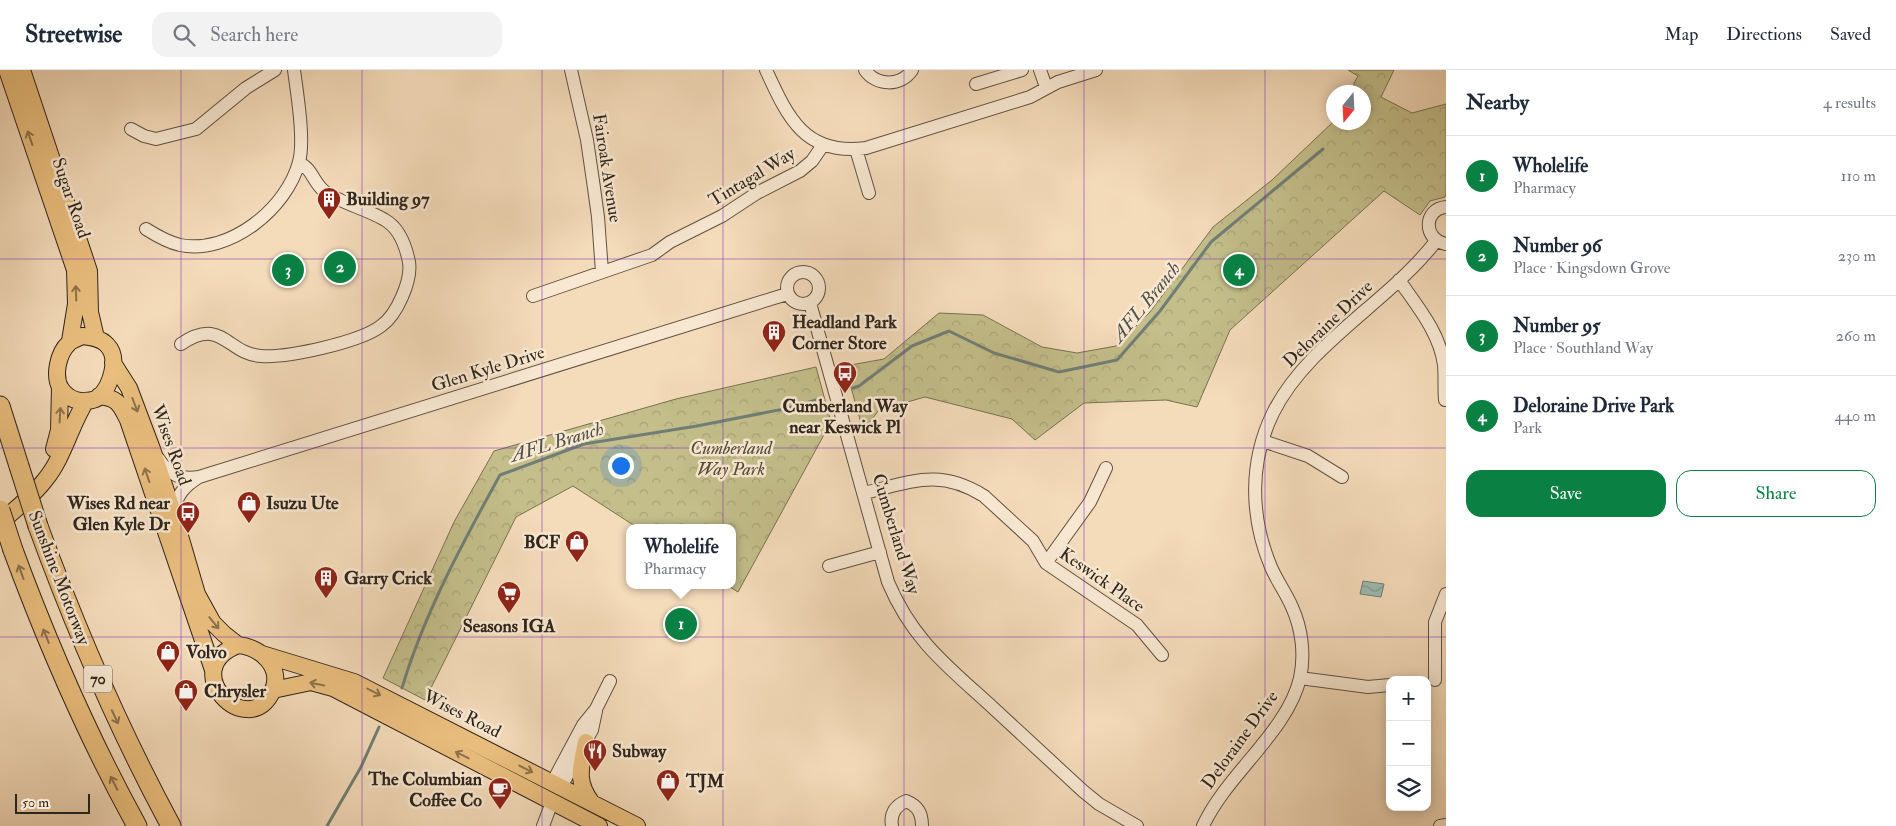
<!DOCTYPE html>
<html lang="en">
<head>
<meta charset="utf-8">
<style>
	body { margin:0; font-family:"IM FELL Double Pica",serif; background:#f2f2f3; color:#1f2937 }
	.controls { position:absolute; right:15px; bottom:15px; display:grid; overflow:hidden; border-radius:10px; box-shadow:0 2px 12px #0003 }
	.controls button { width:45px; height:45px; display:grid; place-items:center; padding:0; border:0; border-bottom:1px solid #e0e1e3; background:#fff; color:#1f2937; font:25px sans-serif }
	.compass { position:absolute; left:1326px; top:15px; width:45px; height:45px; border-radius:50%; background:#fff; box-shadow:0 2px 12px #0003; rotate:198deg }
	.scale { position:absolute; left:15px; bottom:12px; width:75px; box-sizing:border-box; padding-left:5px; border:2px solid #2e251b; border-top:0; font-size:14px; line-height:18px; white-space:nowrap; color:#2e251b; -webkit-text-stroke:4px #f8e8d2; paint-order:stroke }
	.you { position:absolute; left:620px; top:395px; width:18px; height:18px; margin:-12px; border:4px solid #fff; border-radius:50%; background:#1a73e8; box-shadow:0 0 0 8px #1a73e833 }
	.badge { display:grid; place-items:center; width:32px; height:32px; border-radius:50%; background:#0b8043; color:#fff; font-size:16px; font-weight:700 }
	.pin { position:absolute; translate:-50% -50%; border:2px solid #fff; box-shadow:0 1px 5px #0006 }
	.popup { position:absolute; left:626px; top:454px; width:110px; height:65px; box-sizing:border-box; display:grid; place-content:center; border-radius:10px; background:#fff; filter:drop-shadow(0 1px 4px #0005); font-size:16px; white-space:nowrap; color:#747a83 }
	.popup b { font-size:19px; color:#1f2937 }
	.popup::after { content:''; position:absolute; left:50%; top:100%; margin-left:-10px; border:10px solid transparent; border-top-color:#fff }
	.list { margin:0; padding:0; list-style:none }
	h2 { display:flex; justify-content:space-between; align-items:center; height:65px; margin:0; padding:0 20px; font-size:21px }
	h2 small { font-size:16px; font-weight:400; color:#747a83 }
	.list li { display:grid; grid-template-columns:32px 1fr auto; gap:15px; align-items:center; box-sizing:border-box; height:80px; padding:0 20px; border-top:1px solid #e0e1e3 }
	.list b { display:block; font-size:19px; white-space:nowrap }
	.list p { margin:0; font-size:16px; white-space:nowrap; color:#747a83 }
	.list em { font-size:16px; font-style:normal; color:#747a83 }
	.actions { display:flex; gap:10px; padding:15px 20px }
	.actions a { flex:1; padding:11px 0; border:1px solid #0b8043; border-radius:15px; text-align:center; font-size:18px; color:#0b8043 }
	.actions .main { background:#0b8043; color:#fff }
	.icon { flex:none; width:28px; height:28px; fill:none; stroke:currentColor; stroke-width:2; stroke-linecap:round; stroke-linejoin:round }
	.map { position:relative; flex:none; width:1446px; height:756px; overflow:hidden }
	header { display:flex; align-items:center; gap:30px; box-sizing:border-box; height:70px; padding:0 25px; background:#fff; border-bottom:1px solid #e0e1e3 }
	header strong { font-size:24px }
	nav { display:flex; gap:28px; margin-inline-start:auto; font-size:18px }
	.search { width:350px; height:45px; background:#f2f2f3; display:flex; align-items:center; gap:12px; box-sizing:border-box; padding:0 18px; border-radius:15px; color:#747a83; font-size:19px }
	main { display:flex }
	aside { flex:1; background:#fff }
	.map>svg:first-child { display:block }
	.park { fill:url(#park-crowns); stroke:#787252 }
	.water { fill:url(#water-waves); stroke:#707f76 }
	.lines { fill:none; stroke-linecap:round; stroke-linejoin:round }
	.stream { stroke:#707f76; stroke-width:3 }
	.minor-casing { stroke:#605243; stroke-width:14 }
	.major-casing { stroke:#2e251b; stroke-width:18 }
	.highway-casing { stroke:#2e251b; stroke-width:21 }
	.minor { stroke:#f8e8d2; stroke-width:12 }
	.major { stroke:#eabe7d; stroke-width:16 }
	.highway { stroke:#eabe7d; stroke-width:19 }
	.highway-bridge-casing { stroke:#2e251b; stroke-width:21; stroke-linecap:butt }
	.highway-bridge { stroke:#eabe7d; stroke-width:19 }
	.oneway { stroke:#8c724c }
	.grid { fill:none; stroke:#7b2cbf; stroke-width:1; stroke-opacity:0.55 }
	.labels { text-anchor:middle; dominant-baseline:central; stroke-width:5; stroke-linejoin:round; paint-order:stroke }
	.shield { fill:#f8e8d2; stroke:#6b6052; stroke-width:1 }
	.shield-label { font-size:16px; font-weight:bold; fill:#2e251b }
	.street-label { font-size:18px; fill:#2e251b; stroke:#f8e8d2 }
	.poi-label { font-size:18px; font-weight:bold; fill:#2e251b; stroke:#f8e8d2; text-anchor:start }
	.park-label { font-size:18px; font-style:italic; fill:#534b37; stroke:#f8e8d2 }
	.water-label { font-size:19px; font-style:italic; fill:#4f5249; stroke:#f8e8d2 }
</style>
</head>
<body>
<header>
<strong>Streetwise</strong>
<div class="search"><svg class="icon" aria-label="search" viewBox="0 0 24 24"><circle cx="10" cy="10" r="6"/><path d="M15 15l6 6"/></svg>Search here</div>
<nav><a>Map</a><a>Directions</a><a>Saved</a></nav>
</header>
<main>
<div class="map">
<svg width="1446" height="756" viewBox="0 0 1446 756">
	<defs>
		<pattern id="park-crowns" width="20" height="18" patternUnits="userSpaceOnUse" patternTransform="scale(1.25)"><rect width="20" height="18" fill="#c3be8a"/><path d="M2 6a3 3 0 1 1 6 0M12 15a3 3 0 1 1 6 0" fill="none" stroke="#a8a376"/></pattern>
		<pattern id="water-waves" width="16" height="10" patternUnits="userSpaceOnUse" patternTransform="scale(1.25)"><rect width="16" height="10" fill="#9cbbb3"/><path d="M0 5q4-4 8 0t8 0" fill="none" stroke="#809891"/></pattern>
	</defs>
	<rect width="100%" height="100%" fill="#f4dbba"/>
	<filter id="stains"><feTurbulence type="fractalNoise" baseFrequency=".004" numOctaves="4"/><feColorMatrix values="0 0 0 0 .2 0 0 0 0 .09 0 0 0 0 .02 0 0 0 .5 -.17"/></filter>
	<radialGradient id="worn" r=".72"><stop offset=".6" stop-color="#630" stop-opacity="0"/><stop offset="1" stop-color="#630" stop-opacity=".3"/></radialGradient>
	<!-- park -->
	<path class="park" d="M1348,0H1394L1381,27L1412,43L1446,34V124L1445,127L1430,131L1420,145L1384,121L1230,260L1197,337L1166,330L1084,333L1035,370L1012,349L925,327L879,340L869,353H861L845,296L884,289L939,243L983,245L1042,277L1077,283L1116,276L1150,242L1213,157L1272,110L1333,52H1364V22H1354V13L1358,6Z
		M816,297L831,352L738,522L727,515H732V458H638L573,416L516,447L425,630L383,608L454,452L494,381L676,329Z"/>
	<!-- water -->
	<path class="water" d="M1363,511L1384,514L1381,527L1360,524Z"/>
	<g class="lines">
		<!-- stream -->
		<path class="stream" d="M853,318L859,316L912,276L949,261L994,283L1059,302L1117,290L1160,241L1211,172L1323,79
			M402,618C424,544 463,472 500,405L584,374L697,356L789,338L823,328
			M327,756L361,697L379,657"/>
		<!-- minor casing -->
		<g class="minor-casing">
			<path id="minor" d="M571,0L587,70L594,118L598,147L602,202
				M766,0C788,48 805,86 866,78L1030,27L1058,12L1096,0
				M865,0C876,16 901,17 912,0
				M1040,0L1046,17
				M976,14L1022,0
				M131,59L144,66L156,69L196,59L246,18L275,0
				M856,79L869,123
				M1446,137C1423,139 1423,170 1446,174
				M146,159C157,166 167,172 180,175C230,185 287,138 299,92C305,70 297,23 294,0
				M787 218a16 16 0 1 1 32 0a16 16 0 1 1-32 0Z
				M1399,210C1417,236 1440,263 1444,295C1445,307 1444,319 1445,330
				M533,226L652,185L670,172L722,146L757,123L800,101L812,91L823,75
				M810,233L888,512C912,569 946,595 990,635C1021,664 1052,692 1083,721L1099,734L1137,756
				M181,274C222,246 227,284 261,286C288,288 360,272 381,256C397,245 412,210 409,192C406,177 399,158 385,150C367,139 340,133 324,121C313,112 312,98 299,93
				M1263,371L1308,386L1342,407
				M158,388C169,405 180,410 199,407L787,224
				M864,423C912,412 939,398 984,426L1033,471L1046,493L1137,555L1162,585
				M173,442C177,425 184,416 199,407
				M1046,493L1090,432L1106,398
				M829,496L880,482
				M1300,608L1368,617L1390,615
				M1435,610V552L1446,524
				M552,713L583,655L596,639L610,611
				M561,717L592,660L596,641
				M543,756L552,732
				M892,756C890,744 895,736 906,731C918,736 922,743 922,756
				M1203,756C1226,705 1288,661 1300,608C1305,585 1302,559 1292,537C1286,523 1277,511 1271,497C1250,447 1249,392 1273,343C1307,274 1390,231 1436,171
				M1440,756L1446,755"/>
		</g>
		<!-- major casing -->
		<g class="major-casing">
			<path id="major" d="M7,0L75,200L76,234L70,271
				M22,0L89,201L90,242L96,268
				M82,266C91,267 101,268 107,275C120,288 111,316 99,327C94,331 86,331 80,331C72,330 66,326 61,319C53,306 58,283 69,273C72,270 78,268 82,266Z
				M113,293L129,318L152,379L173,442L197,524L213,553L224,564L238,575
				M99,326C118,328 120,334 128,350L213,600
				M54,379L59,360L60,317
				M0,453C15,439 33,426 45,410C64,387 70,356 86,331
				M238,575C261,577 284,598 272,622C247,672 176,599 238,575Z
				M262,584L354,612L637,756
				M273,620L311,612L333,618L599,756
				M586,672C581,697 575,711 592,733"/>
		</g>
		<!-- highway casing -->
		<g class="highway-casing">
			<path id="highway" d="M0,336L19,396
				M38,456C76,560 118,658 171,756
				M13,480C48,575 88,667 137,756"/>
		</g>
		<!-- minor -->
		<use href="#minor" class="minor"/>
		<!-- major -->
		<use href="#major" class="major"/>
		<!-- highway -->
		<use href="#highway" class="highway"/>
		<!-- highway-bridge casing -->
		<g class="highway-bridge-casing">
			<path id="highway-bridge" d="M19,396L38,456
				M0,440L13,480"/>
		</g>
		<!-- highway-bridge -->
		<use href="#highway-bridge" class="highway-bridge"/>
	</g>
	<!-- one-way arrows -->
	<defs><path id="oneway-shaft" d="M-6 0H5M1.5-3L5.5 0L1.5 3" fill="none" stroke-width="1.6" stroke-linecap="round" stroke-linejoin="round" transform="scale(1.25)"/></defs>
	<g class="oneway">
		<use href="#oneway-shaft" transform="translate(30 68) rotate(-109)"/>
		<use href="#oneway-shaft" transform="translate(76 223) rotate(-92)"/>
		<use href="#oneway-shaft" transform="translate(135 335) rotate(69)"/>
		<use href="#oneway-shaft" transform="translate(60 345) rotate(-87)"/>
		<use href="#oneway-shaft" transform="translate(147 405) rotate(-109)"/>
		<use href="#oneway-shaft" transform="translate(21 502) rotate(-110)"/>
		<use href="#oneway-shaft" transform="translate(214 553) rotate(51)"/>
		<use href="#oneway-shaft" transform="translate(46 566) rotate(-112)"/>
		<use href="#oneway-shaft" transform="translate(317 614) rotate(-169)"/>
		<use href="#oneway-shaft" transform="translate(374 622) rotate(27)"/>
		<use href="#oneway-shaft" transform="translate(115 647) rotate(65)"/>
		<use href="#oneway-shaft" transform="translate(462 685) rotate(-153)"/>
		<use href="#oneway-shaft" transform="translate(526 699) rotate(27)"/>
		<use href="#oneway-shaft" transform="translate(114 713) rotate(-117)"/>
	</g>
	<!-- grid -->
	<path class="grid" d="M181,0V756M362,0V756M542,0V756M723,0V756M904,0V756M1084,0V756M1265,0V756M0,189H1446M0,378H1446M0,567H1446"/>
	<!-- icons -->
	<defs>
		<g id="building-pin" transform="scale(1.25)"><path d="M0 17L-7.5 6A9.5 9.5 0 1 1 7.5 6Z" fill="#8f2418" stroke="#f8e8d2"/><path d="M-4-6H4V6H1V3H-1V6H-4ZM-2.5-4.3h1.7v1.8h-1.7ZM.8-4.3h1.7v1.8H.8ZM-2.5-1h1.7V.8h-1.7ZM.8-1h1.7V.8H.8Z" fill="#fff"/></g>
		<g id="bus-pin" transform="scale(1.25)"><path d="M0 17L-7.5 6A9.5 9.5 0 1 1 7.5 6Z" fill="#8f2418" stroke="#f8e8d2"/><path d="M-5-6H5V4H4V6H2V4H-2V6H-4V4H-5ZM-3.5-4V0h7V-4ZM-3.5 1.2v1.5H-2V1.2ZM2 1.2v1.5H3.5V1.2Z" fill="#fff"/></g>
		<g id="shop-pin" transform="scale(1.25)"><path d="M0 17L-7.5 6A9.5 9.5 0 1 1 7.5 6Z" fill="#8f2418" stroke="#f8e8d2"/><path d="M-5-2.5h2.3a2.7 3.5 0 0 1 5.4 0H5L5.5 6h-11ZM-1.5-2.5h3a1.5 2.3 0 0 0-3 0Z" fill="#fff"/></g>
		<g id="supermarket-pin" transform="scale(1.25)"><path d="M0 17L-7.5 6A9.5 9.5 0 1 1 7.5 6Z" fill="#8f2418" stroke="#f8e8d2"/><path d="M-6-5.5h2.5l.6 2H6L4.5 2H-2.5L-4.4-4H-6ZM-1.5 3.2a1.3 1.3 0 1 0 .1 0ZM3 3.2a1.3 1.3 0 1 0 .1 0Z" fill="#fff"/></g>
		<g id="restaurant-pin" transform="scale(1.25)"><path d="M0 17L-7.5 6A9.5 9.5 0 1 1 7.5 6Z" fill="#8f2418" stroke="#f8e8d2"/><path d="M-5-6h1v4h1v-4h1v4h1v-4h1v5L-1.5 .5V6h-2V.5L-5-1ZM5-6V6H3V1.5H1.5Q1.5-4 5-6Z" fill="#fff"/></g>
		<g id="cafe-pin" transform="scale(1.25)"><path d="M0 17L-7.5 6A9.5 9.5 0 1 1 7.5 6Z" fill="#8f2418" stroke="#f8e8d2"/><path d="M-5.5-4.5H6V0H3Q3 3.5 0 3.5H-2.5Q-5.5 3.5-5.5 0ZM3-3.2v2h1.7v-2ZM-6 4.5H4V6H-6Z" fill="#fff"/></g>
	</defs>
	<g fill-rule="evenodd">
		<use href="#building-pin" x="329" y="129"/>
		<use href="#building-pin" x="774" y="262"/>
		<use href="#bus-pin" x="845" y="303"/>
		<use href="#shop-pin" x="249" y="433"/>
		<use href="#bus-pin" x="188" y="443"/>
		<use href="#shop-pin" x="577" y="472"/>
		<use href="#building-pin" x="326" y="508"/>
		<use href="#supermarket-pin" x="509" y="523"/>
		<use href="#shop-pin" x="168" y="582"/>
		<use href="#shop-pin" x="186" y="621"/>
		<use href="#restaurant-pin" x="595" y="681"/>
		<use href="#shop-pin" x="668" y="711"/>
		<use href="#cafe-pin" x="500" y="719"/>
	</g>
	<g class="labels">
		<!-- shield labels -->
		<rect class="shield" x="84" y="595.5" width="28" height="27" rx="4"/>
		<g class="shield-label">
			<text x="98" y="609">70</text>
		</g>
		<!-- street labels -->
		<g class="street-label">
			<text transform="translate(607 98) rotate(81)">Fairoak Avenue</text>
			<text transform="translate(752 107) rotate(-31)">Tintagal Way</text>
			<text transform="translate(71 128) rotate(71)">Sugar Road</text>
			<text transform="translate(1328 254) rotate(-44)">Deloraine Drive</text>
			<text transform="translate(488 299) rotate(-17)">Glen Kyle Drive</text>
			<text transform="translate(171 375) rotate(70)">Wises Road</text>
			<text transform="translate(896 464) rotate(73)">Cumberland Way</text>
			<text transform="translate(59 508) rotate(69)">Sunshine Motorway</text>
			<text transform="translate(1102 510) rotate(35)">Keswick Place</text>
			<text transform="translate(462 644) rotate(27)">Wises Road</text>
			<text transform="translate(1240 670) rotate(-54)">Deloraine Drive</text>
		</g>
		<!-- poi labels -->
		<g class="poi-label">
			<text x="346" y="129">Building 97</text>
			<text x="792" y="252">Headland Park<tspan x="792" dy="21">Corner Store</tspan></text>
			<text x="845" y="336" text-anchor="middle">Cumberland Way<tspan x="845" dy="21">near Keswick Pl</tspan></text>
			<text x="170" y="433" text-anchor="end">Wises Rd near<tspan x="170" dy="21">Glen Kyle Dr</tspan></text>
			<text x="266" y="433">Isuzu Ute</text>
			<text x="560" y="472" text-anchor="end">BCF</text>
			<text x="344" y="508">Garry Crick</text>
			<text x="509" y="556" text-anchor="middle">Seasons IGA</text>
			<text x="186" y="582">Volvo</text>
			<text x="204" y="621">Chrysler</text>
			<text x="612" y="681">Subway</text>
			<text x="482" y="709" text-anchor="end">The Columbian<tspan x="482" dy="21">Coffee Co</tspan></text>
			<text x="686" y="711">TJM</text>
		</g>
		<!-- park labels -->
		<g class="park-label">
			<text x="731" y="378">Cumberland<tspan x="731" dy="21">Way Park</tspan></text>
		</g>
		<!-- water labels -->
		<g class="water-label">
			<text transform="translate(1146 232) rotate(-51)">AFL Branch</text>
			<text transform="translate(557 372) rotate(-17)">AFL Branch</text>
		</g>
	</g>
	<rect width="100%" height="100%" filter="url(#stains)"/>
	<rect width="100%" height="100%" fill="url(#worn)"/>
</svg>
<div class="controls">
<button>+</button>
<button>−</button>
<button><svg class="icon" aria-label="layers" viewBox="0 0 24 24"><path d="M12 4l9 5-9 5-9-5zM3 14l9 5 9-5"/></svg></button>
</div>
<svg class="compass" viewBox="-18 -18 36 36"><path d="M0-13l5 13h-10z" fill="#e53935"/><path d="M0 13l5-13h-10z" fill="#747a83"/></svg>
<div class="scale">50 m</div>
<div class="you"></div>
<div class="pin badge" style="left:681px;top:554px">1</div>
<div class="popup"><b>Wholelife</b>Pharmacy</div>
<div class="pin badge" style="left:340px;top:197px">2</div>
<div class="pin badge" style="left:288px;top:200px">3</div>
<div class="pin badge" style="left:1239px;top:200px">4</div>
</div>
<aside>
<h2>Nearby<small>4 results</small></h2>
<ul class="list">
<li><span class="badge">1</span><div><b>Wholelife</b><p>Pharmacy</p></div><em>110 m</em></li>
<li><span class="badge">2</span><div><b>Number 96</b><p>Place · Kingsdown Grove</p></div><em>230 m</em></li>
<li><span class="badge">3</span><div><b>Number 95</b><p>Place · Southland Way</p></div><em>260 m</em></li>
<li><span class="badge">4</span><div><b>Deloraine Drive Park</b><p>Park</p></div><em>440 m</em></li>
</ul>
<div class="actions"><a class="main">Save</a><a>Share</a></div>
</aside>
</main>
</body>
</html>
